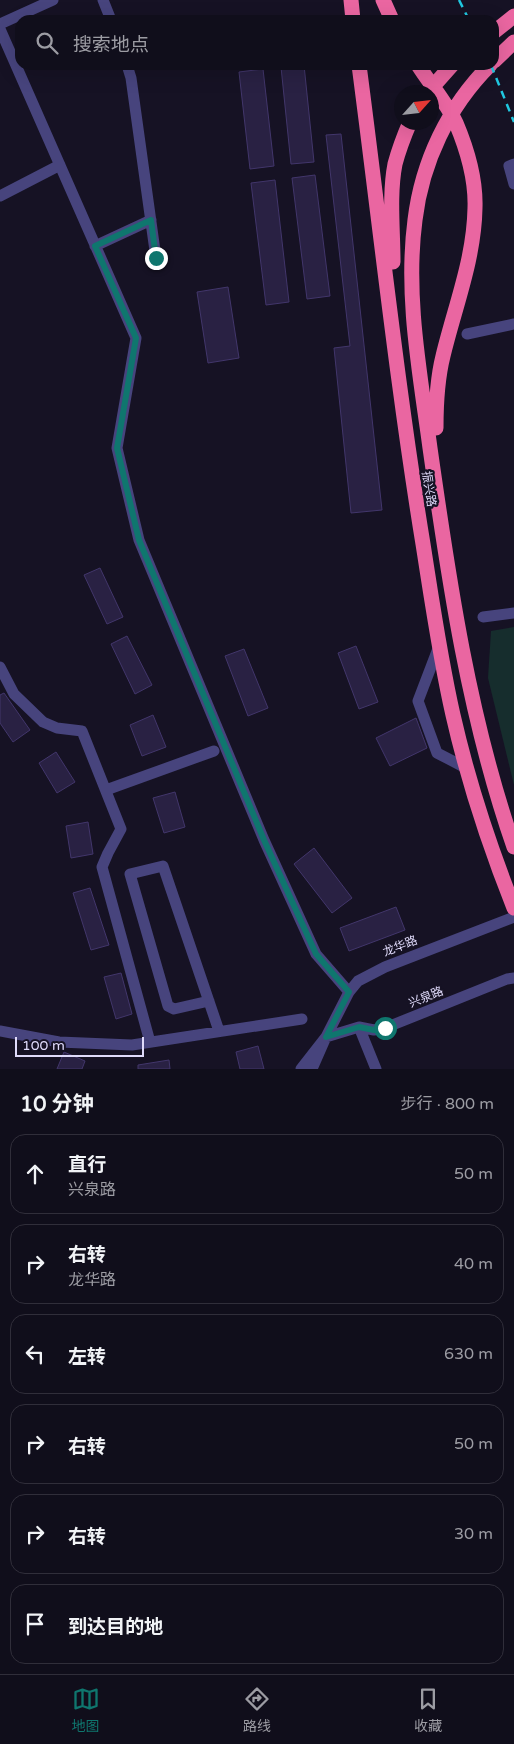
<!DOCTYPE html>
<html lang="zh">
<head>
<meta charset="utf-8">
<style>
	body { margin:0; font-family:"Varela Round","Noto Sans SC",sans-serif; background:#1e1c28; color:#f1f3f6 }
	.compass { position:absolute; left:394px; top:85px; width:45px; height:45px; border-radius:50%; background:#100e1b; box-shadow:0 5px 20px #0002; rotate:63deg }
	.scale { position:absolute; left:15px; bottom:12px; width:129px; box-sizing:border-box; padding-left:5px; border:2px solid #dfdafa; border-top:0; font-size:14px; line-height:18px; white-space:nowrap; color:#dfdafa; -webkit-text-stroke:4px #161224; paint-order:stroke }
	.stop { position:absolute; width:15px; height:15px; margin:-11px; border:4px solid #0f766e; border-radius:50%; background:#fff }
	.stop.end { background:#0f766e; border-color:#fff; box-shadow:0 1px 5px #0008 }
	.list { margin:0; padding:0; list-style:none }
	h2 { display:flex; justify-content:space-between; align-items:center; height:65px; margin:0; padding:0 20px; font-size:21px }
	h2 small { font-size:16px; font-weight:400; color:#9c9ca3 }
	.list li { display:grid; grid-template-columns:32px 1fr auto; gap:15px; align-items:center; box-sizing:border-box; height:80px; margin:0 10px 10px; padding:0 10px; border:1px solid #302e3a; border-radius:15px }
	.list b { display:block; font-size:19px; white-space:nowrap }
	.list p { margin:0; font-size:16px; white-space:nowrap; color:#9c9ca3 }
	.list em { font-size:16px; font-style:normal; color:#9c9ca3 }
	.icon { flex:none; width:28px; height:28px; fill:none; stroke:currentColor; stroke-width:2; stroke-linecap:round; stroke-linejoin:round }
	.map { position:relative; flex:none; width:514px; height:1069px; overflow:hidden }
	.search { position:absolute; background:#100e1b; box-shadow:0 5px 20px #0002; left:15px; right:15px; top:15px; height:55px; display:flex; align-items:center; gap:12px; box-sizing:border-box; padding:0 18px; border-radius:15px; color:#9c9ca3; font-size:19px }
	.sheet { height:605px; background:#100e1b }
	nav { display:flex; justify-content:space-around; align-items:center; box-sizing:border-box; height:70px; border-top:1px solid #302e3a; background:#100e1b; font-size:14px; color:#9c9ca3 }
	nav a { display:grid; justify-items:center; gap:2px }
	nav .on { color:#0f766e }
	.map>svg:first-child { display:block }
	.green { fill:#162d2d }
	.building { fill:#292143; stroke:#42366b }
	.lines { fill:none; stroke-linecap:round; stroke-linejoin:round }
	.minor { stroke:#47447d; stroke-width:11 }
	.highway { stroke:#ea66a1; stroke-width:15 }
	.rail { stroke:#20c8e0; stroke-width:2.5; stroke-dasharray:8 6; stroke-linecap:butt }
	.route { stroke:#0f766e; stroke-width:6 }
	.labels { text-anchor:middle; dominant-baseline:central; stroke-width:4.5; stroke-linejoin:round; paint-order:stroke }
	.street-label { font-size:12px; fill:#dfdafa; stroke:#161224 }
</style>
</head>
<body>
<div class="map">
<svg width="514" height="1069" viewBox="0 0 514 1069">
	<rect width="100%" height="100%" fill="#161224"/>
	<!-- green -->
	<path class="green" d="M514,627V785L488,678L491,631Z"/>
	<!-- building -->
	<path class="building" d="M304,65L314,162L291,164L281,67Z
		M263,69L274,166L250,169L239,72Z
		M341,134L382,510L351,513L334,348L350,346L326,135Z
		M315,175L330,296L307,299L292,178Z
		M275,180L289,302L266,305L251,183Z
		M228,287L239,358L208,363L197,292Z
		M100,568L123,617L107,624L84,575Z
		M127,636L152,685L135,694L111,644Z
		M356,646L378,702L359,709L338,653Z
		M244,649L268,708L248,716L225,656Z
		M4,693L30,730L13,742L0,723V695Z
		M153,715L166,747L142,756L130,725Z
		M416,718L427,748L390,766L376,738Z
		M56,752L75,782L57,793L39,763Z
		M175,792L185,827L164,833L153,798Z
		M88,822L93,854L71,858L66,826Z
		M314,848L352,898L332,913L294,864Z
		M90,888L109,945L91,950L73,893Z
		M396,907L405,930L349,951L340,928Z
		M121,973L132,1014L116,1019L104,977Z
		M258,1046L264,1069H240L236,1052Z
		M64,1052L85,1061L82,1069H57Z
		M169,1060L170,1069H138V1065Z"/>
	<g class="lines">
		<!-- minor -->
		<path class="minor" d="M103,0L111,20
			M0,24L53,0
			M0,29L136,338L117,448L139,540L264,840L316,954L349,992
			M127,65L131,78L156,258
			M514,164L509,166L514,184
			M0,196L60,165
			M95,246L151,220
			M467,334L514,324
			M483,617L514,613
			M439,646L418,701L437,753L466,768
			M0,667L14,694L43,722L57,728L82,731L121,829L108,853L102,867L150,1042
			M106,790L214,751
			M209,1001L174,1009L168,1006L130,874L163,866L219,1031
			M359,1027L376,1069
			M0,1031L59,1042L132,1045L302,1019
			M301,1069L326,1037L359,1027L374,1030L385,1028L507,979L514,978
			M312,1069L326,1037L349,992L358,981L385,967L514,917"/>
		<!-- highway -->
		<path class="highway" d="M351,0L353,20
			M383,0L392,20
			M494,32L514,16
			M494,61L514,42
			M359,65C380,225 397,385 423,544C432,601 440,658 453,715C468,781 489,845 514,908
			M418,65C430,84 446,102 456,123C467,149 476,179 475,208C474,260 455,306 443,356C437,380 436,404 436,428
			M490,65C448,107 422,162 415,220C405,296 420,373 430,448C449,582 469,718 514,847
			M428,92L452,65
			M393,262C393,230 389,195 395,164C399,149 404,136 410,122"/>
		<!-- rail -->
		<path class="rail" d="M459,0L469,20
			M491,65L514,122"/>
	</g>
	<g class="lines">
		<!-- route -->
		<path class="route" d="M156,258L151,220L95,246L136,338L117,448L139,540L264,840L316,954L349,992L326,1037L359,1027L374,1030L385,1028"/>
	</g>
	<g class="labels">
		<!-- street labels -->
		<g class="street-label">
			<text transform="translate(429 489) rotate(81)">振兴路</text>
			<text transform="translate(400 946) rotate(-21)">龙华路</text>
			<text transform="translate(426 997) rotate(-22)">兴泉路</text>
		</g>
	</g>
</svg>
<svg class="compass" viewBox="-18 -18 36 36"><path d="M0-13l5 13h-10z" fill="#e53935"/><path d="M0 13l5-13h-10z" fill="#9c9ca3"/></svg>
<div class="scale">100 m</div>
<div class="stop" style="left:385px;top:1028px"></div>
<div class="stop end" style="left:156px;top:258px"></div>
<div class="search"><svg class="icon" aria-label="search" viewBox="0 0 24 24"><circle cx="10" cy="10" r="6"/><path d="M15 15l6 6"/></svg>搜索地点</div>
</div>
<section class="sheet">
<h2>10 分钟<small>步行 · 800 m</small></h2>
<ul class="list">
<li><svg class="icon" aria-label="ahead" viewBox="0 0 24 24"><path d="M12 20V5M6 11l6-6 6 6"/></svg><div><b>直行</b><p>兴泉路</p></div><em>50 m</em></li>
<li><svg class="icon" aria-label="right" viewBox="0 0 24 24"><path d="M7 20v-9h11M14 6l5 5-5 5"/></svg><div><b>右转</b><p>龙华路</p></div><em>40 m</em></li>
<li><svg class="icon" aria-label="left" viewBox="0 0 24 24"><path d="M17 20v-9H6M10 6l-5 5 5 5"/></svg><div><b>左转</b></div><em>630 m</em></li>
<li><svg class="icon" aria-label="right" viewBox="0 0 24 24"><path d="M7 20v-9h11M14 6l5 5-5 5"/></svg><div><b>右转</b></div><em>50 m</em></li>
<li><svg class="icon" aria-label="right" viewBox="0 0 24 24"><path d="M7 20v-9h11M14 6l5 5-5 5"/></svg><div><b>右转</b></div><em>30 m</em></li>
<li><svg class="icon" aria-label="arrive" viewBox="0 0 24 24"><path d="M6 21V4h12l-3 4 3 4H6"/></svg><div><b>到达目的地</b></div></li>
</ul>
</section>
<nav>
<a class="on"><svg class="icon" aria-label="map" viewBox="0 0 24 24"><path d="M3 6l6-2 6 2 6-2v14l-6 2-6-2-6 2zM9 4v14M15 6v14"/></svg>地图</a>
<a><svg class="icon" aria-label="directions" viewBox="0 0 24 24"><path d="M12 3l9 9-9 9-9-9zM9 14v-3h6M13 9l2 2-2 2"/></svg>路线</a>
<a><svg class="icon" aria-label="saved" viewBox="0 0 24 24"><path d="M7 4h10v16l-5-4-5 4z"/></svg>收藏</a>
</nav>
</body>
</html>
